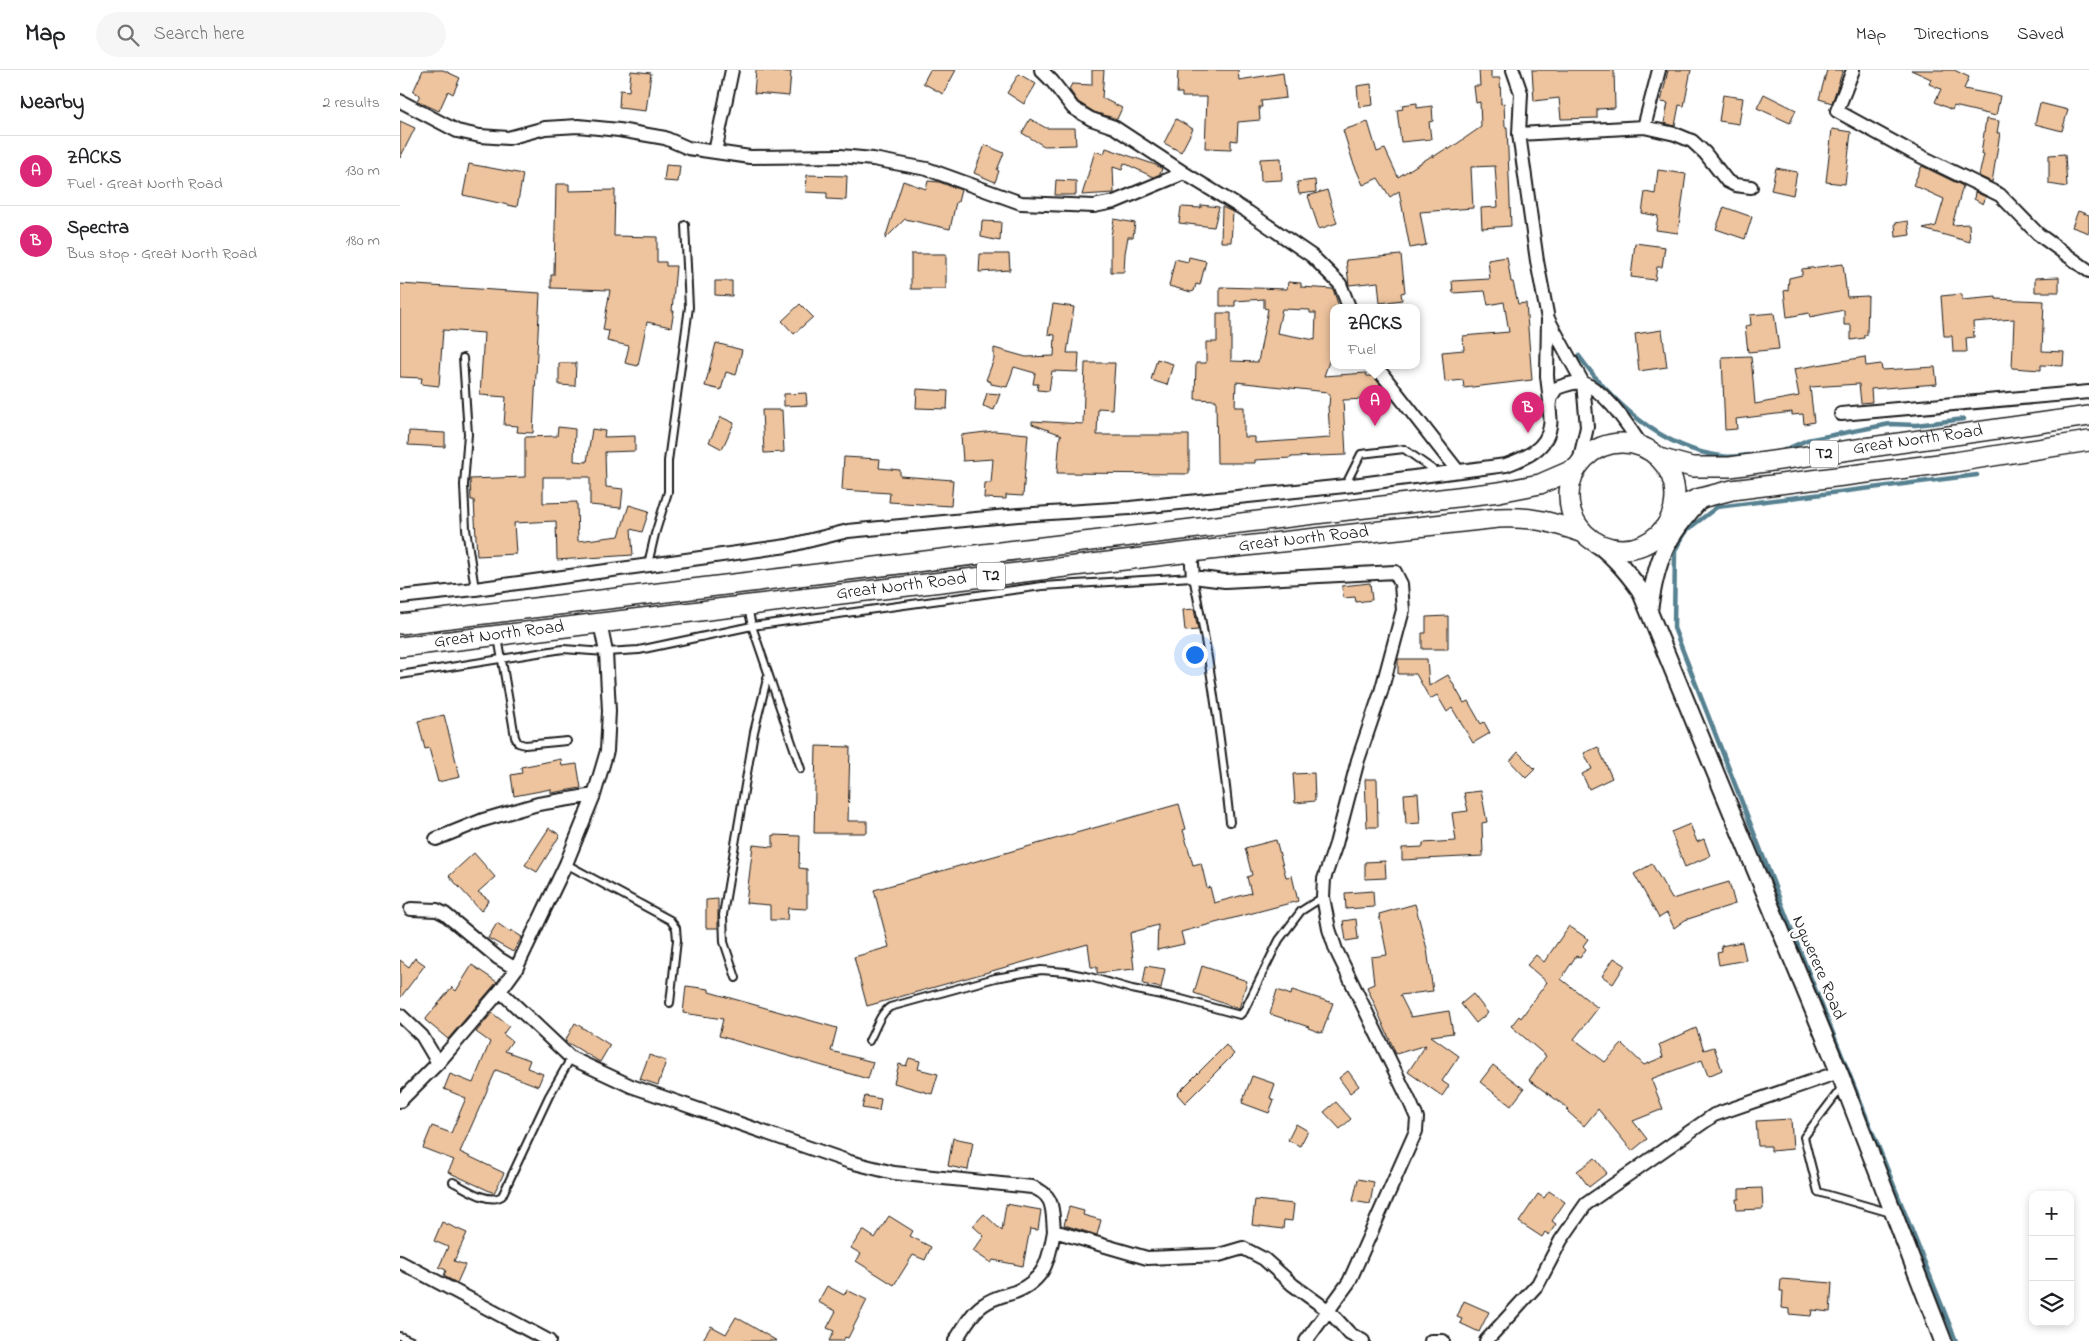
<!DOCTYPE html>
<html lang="en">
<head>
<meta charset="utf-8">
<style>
	body { margin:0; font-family:"Indie Flower",sans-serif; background:#f6f6f6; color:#202124 }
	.controls { position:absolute; right:15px; bottom:15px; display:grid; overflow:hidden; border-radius:10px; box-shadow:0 2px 8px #0003 }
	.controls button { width:45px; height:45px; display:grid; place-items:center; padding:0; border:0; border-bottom:1px solid #e0e0e0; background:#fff; color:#202124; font:25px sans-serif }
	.you { position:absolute; left:794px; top:584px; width:18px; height:18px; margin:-12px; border:4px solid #fff; border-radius:50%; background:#1a73e8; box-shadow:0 0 0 8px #1a73e833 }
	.badge { display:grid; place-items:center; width:32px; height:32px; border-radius:50%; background:#db2777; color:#fff; font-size:16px; font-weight:700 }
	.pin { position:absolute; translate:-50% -41px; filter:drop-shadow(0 1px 2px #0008) }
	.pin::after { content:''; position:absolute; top:26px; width:18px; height:15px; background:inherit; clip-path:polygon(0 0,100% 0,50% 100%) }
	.popup { position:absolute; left:930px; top:234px; width:90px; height:65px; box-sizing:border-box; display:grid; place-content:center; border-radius:10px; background:#fff; filter:drop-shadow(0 1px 4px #0005); font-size:16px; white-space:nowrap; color:#757577 }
	.popup b { font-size:19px; color:#202124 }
	.popup::after { content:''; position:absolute; left:50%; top:100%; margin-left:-10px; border:10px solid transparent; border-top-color:#fff }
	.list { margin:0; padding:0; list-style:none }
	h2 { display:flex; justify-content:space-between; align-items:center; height:65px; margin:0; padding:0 20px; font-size:21px }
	h2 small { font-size:16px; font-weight:400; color:#757577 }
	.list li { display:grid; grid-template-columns:32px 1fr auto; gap:15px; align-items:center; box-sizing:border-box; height:70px; padding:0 20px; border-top:1px solid #e0e0e0 }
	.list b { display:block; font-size:19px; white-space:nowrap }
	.list p { margin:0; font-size:16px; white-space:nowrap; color:#757577 }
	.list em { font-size:16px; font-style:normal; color:#757577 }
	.icon { flex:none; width:28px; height:28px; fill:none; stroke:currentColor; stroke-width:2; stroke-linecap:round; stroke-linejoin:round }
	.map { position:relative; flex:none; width:1689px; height:1271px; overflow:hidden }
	header { display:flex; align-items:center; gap:30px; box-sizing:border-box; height:70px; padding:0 25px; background:#fff; border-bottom:1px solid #e0e0e0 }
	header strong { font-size:24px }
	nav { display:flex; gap:28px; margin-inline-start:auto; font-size:18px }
	.search { width:350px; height:45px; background:#f6f6f6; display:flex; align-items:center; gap:12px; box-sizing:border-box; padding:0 18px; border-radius:28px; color:#757577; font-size:19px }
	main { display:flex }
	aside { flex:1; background:#fff }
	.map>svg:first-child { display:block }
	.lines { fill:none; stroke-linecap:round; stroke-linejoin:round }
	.stream { stroke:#578191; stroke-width:4.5 }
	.building { fill:#eec49e; stroke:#1c1c1c; fill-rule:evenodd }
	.service-casing { stroke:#1c1c1c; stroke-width:10 }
	.minor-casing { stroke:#1c1c1c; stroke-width:16 }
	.secondary-casing { stroke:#1c1c1c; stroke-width:20 }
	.primary-casing { stroke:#1c1c1c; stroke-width:22 }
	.service { stroke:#fff; stroke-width:6 }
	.minor { stroke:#fff; stroke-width:12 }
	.secondary { stroke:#fff; stroke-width:16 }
	.primary { stroke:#fff; stroke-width:19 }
	.labels { text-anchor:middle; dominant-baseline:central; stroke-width:5; stroke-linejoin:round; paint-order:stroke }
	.shield { fill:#fff; stroke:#606060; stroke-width:1 }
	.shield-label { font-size:16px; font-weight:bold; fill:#1c1c1c }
	.street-label { font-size:18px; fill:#1c1c1c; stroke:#fff }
</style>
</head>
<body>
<header>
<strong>Map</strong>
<div class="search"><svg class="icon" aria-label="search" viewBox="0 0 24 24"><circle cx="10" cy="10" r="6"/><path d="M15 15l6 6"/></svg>Search here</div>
<nav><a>Map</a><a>Directions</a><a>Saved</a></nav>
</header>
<main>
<aside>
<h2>Nearby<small>2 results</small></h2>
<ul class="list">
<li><span class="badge">A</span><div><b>ZACKS</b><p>Fuel · Great North Road</p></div><em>130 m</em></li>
<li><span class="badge">B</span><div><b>Spectra</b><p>Bus stop · Great North Road</p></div><em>180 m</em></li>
</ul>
</aside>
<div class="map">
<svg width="1689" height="1271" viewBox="0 0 1689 1271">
	<rect width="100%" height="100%" fill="#fff"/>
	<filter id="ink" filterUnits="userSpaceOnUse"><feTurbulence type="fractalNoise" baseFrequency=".02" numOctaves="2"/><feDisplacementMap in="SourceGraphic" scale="10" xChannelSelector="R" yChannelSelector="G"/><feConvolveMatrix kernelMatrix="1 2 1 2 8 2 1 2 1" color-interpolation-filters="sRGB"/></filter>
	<g filter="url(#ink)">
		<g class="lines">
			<!-- stream -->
			<path class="stream" d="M1179,286C1212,332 1262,379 1321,386C1329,388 1339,386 1348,385
				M1380,382L1407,370L1490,354L1516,355L1564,349
				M1556,1271L1398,876L1274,558L1275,480L1287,460L1317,437L1577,405"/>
		</g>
		<!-- building -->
		<path class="building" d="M23,0H43L60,8L53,24L48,21L39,41L17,31L20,25L13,22Z
			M356,0L391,2L389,26L354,23Z
			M530,0H556L543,24L523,13Z
			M692,0H704L702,28L722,38L717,49L694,42L678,32L669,19L672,14L692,15Z
			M778,0H838L839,10L883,3L886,28L861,31L862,37H859L860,50L838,52L837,71L831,70V79L805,78L807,27H782V23H777Z
			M1079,0H1091V8H1100L1101,34L1104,33L1105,57H1107L1111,156L1082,158L1081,138L1098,137L1095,96L1071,97L1073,138L1020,142L1026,175L1010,178L999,121L990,127L978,108L963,115L953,92L943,60L968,52L977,82L985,79L998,107L1033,85V87L1047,78L1048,80L1081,57L1080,32L1076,33L1074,16H1080Z
			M1132,0H1214L1215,38L1197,39V48L1161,49L1159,28L1134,31Z
			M1268,0H1291L1284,36L1279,35L1275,56L1264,53L1268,33L1261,32Z
			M1427,0H1443L1432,33L1419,29Z
			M1511,0H1554L1569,7L1564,19L1600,26L1596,46L1554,36L1552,40L1535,32L1541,19L1529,14L1531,9Z
			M231,1L251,3L246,41L219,38L220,20L229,21Z
			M619,4L636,14L624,34L607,23Z
			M971,14L973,35L959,37L957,16Z
			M1364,24L1396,40L1390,53L1357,38Z
			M1323,25L1343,28L1339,54L1319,51Z
			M1017,33V38L1032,36L1033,51L1029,52L1031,69L1001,72L997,40L1003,39L1002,35Z
			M1640,33L1668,40L1662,61L1635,54Z
			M630,49L646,58H675L676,75L644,76L622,63Z
			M776,49L793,59L781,82L764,73Z
			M1586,49L1599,51L1597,63H1600L1592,112L1579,106L1584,84H1581Z
			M0,51L15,58L0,88Z
			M1432,59L1451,62L1445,114L1426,112Z
			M585,75L604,83L597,100L599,101L595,112L574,103Z
			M706,78L756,95L762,99L760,104L753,107L724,93L722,100L713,97L714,123L682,125L695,81L704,84Z
			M1665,84L1667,117L1649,114V85Z
			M881,88L882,110L861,111L860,89Z
			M69,94L123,104L117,137L63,125Z
			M266,95L280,96L278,112L264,111Z
			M1522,96L1563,116L1552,155L1569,154L1570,172L1523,159L1536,156L1544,129L1513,115Z
			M1376,98L1397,102L1393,125L1371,120Z
			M1258,100L1286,104L1278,163L1256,160L1258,146L1242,143L1245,122L1255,124Z
			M407,105L447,106L446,130L427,129V123L406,122Z
			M656,110L676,111V125H655Z
			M915,110L916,122L899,124L897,112Z
			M503,111L526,119L528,111L539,112L561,120L558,132H556L550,159L505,149L485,169Z
			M156,114H169V121L215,120L214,166L257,167V192H266V196H276L272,241H274L271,257L247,252L238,296L225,293L229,276L207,271L209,261L203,260L210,220L151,218V205H154Z
			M927,120L937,153L919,159L908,126Z
			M1575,122L1586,127L1583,134L1574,129Z
			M801,135L819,137L814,157L779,153L781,137L801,138Z
			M822,137L833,142L831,172H821Z
			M1324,137L1352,147L1345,169L1316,159Z
			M1678,141L1689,145V163L1672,157Z
			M714,149L735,153L733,167H728L725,183L724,202H711V166Z
			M582,151L601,152L600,171L581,167Z
			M1508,151L1510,165L1496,167L1495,153Z
			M1235,173L1265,177L1262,197H1257L1255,210L1231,207Z
			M511,184H546V219H511Z
			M580,184H609L610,200L579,202Z
			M1001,185L1005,222L1001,223L1002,230L980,233L978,212L949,215L946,190Z
			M789,187L806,191L800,215L796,214L794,221L791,222L769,216L775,189L788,192Z
			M1107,187L1111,212H1113L1118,234L1126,233L1132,310L1064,318L1063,310L1045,312L1042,282L1064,280L1063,266L1109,262L1104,232L1088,235L1085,221L1053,223L1052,211L1090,209L1088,190Z
			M1443,194L1447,227L1468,226L1467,265H1464V268L1451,270V255H1444V240L1410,247L1409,243L1387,247L1384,221L1388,220L1389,208L1402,205V199Z
			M1659,207V222H1635V208Z
			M315,211H332V226L315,225Z
			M888,212L901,213V217L933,219L939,237H934V277L924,306L966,303L967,306H973L991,328L943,330L946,385L891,387V388L855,390V393H817L816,330L795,329L796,293H806V272H817V243H831V291L858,292L868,239L864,238V229L835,231V236H820V217L887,219ZM882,239L910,240V243H916L915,270L877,263ZM836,312L927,322V324H930L929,336H928L930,368L855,373V367H844V337H835Z
			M0,214L140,223L133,363L117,362L118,356L104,355L106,327L80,325L84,263L43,260L39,316L21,314L22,308L0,307Z
			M1562,224V230L1596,227V229L1644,231L1642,281L1664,282L1663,296L1641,295V300L1612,298L1614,249L1573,252L1574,267L1566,268L1567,282H1553L1552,266H1544L1541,226Z
			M400,234L413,247L394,264L382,251Z
			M653,234L674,237L667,283H679L678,302L652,301L649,321L637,320L638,314H633L635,303L614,297L607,317L591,314V312L586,310L594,289V278L626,287L654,286L655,265L648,264Z
			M1374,243L1379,279L1348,282L1345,256L1351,255L1350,245Z
			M1262,260L1267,297L1239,301L1235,264Z
			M316,273L342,280L336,305L326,302L321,320L305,316Z
			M1351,286L1355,334L1399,326L1394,299L1465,287L1466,296L1481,294L1482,300L1535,297L1537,314L1471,319L1472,332L1461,333L1459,314L1410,317L1414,352L1404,354L1403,344L1392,345V342L1336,349L1337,359L1325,360L1322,287Z
			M757,289L773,294L767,315L751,310Z
			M159,293H176L175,316L159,315Z
			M685,293H715L712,339L698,338L697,365H789V404L657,403L660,366L662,365L632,354V351L683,354Z
			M517,319L548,321L547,339L516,338Z
			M406,323L407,335L384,336V324Z
			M587,323L600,324L594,340L583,336Z
			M362,340H382L384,382L364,383Z
			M321,347L334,353L322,379L309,372Z
			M158,357L175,359L174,391L187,392L192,359L205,361L204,367L235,366V381L205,382L206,417L223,419L221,438L190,435V407H143V433L177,432L178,471L219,466L229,435L249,441L242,462L231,459L233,485L157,490L156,451L114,453L116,484L77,486L74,430H71L70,409L125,407V367L157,366Z
			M9,361L45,363V377L8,375Z
			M594,361L628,364L623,426L606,425V429L584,428L585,413H591L593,389L563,391L561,365Z
			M444,387L480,389L479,398L500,400V406L553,410L551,436L489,432L490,423L442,420Z
			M970,513L972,530L956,532L955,527L943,528L942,516Z
			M794,539L798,560L785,561L783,540Z
			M1048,546V579H1022V563H1026V547Z
			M998,589H1027L1029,616L1048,605L1064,633L1068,631L1081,654L1084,652L1090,663L1073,673L1052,638L1047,642L1037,625L1030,629L1016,604H998Z
			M44,645L60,707L38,712L29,678L25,679L18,651Z
			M416,676L450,677L448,751H467V763H414Z
			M1198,677L1212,708L1189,719L1182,704L1192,699L1184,683Z
			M1118,682L1135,699L1126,708L1110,691Z
			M161,689L162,696L177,694L181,718L151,723V719L114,726L111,705L122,703L121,697Z
			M914,703L915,731L895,733L893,704Z
			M965,709H977L978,757H967Z
			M1081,721L1087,752L1082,753L1083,786L1002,790V778L1023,777V773L1056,771L1052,743L1068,741L1064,723Z
			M1018,723L1020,753L1006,754L1004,724Z
			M779,734L786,759L783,760L793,795L801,793L807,818L810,817L814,833L851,823L847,807L852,805L845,778L876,770L886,807L892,806L898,831L781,862L784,874L757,880L758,855L730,863L734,899L697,903V897H691L688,874L467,936L454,887L489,877L474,820Z
			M1290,754L1297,772L1304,769L1310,786L1285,797L1271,762Z
			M149,758L160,765L137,802L125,795Z
			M373,765L400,766L399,798L407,799V839L388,838L387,850H370V835L346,833L353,775L373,777Z
			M74,783L95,807L78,822L89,830L81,841L49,806Z
			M985,791L986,808L965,809V792Z
			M1252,794L1272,829L1329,812L1335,834L1285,850L1274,858L1267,843L1259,848L1234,804Z
			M973,821L974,837L946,839L945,823Z
			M318,829V858H306V830Z
			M1015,834L1027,879L1033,921L1000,925L1011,947L1049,941L1053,963L1031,966L1059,986L1042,1011L1049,1016L1042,1026L1008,1002L1026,975L996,984L967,917L974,914L971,887L987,885L979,844Z
			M956,849L958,869L946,871L943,851Z
			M97,853L110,862L111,860L122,867L113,882L88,868Z
			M1169,856L1188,869L1183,876L1186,879L1180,888L1176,886L1161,909L1198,938L1174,969L1205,992L1222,974L1244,995L1263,987L1259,975L1296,958L1304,980L1314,977L1322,1000L1308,1006L1302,990L1251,1009L1263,1039L1233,1051L1247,1069L1232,1081L1198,1039L1184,1056L1167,1041L1169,1039L1129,1010L1146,986L1111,956L1119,946L1121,948L1147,912L1127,895L1136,885L1144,892Z
			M1342,872L1346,890L1319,895L1317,883L1322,882L1321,876Z
			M15,888L25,895L0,928V890L9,897Z
			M1214,888L1225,895L1213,914L1202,906Z
			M72,895L97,912L48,969L25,950L52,917L56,921Z
			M746,896L765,899L761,918L743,914Z
			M802,896L847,911L839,939L794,923Z
			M286,916L309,919V922L437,958L431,981L473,992L468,1009L319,966L323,949L283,943Z
			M877,920L891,925L892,920L933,933L922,963L908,958L909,957L870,944Z
			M1073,924L1088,943L1076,953L1061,934Z
			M92,943L109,956L103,964L112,971L105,981L130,990L127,998L143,1004L138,1016L96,1000L60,1082L104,1103L94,1123L48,1102L54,1090L23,1078L32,1056L51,1063L66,1028L44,1019L50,1004L73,1013L90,972L76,962Z
			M175,953L210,975L200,992L165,971Z
			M826,975L834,984L785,1033L777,1024Z
			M249,985L266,991L258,1015L240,1009Z
			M509,988L520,991L518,999L538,1004L532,1024L494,1013L499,994L506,996Z
			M1093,995L1124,1019L1111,1036L1080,1012Z
			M948,1001L959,1016L950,1023L939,1008Z
			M852,1006L875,1014L870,1028L874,1030L869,1043L842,1033Z
			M465,1026L481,1029L479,1041L462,1038Z
			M936,1032L951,1049L940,1059L924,1042Z
			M1391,1049L1393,1079L1371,1081V1076H1358L1356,1051Z
			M896,1054L908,1061L900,1076L888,1070Z
			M553,1068L573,1072L568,1100L548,1096Z
			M1195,1088L1207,1103L1189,1117L1177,1101Z
			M958,1109L974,1112L970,1134L953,1131Z
			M1362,1118L1363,1139L1337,1140L1336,1129H1339V1119Z
			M1149,1121L1165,1132L1152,1151L1156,1154L1149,1165L1145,1162L1142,1167L1119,1152L1138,1124L1144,1128Z
			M855,1130L894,1134L892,1151L884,1150L883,1159L852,1155Z
			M606,1134L641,1140L638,1160L630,1159L623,1196L593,1190L591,1193L573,1181L584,1166L573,1156L584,1144L602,1161Z
			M669,1137L684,1141L683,1145L701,1150L697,1165L664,1155Z
			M489,1146L513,1161L510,1166L531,1177L525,1190L513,1185L494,1215L456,1191L461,1184L451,1178L463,1160L475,1168Z
			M42,1152L67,1163L54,1191L65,1195L57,1213L44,1206L46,1200L39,1197L48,1177L34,1171Z
			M1381,1209L1432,1213L1430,1242L1412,1240L1411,1246L1389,1244V1239L1382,1238L1383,1221H1380Z
			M427,1216L444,1225L447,1220L467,1230L448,1268L445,1267L443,1271H429L434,1261L427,1258L436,1241L418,1232Z
			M1064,1231L1089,1242L1079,1262L1060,1253L1062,1249L1057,1247Z
			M336,1247L377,1271H302L311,1256L326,1264Z"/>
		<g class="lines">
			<!-- service casing -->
			<g class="service-casing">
				<path id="service" d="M63,288L68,364L64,415L66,459L75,519
					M945,416L961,384L1004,379L1038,403
					M248,494L255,464L268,422V391L289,237L285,155
					M348,537L352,556L401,699
					M98,567L115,667L118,673L125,675L167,671
					M0,605L163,579L206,582L239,580L352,556L642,516L793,507C810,587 821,670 830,752
					M166,794L270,850L276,858L277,870L270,933
					M336,908L324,872L323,845L354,662L368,605
					M469,971C476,959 479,944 490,937L595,908L641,900L666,902L690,907L732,919L781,929L840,945L844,941L879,870L901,841L923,827
					M1442,1017L1404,1067L1418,1122L1491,1143
					M53,1112C65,1118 89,1135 102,1126L149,1026L171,988
					M0,1266L12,1271"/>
			</g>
			<!-- minor casing -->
			<g class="minor-casing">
				<path id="minor" d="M641,0L652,11L673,38L691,49L714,57L784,103
					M1113,0L1121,23L1119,64L1137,191L1148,249L1147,306L1150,331
					M1453,0L1437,41L1510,81L1600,125L1638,164L1689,201
					M0,31L57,61L80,66L108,68L145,58L178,56L219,60L265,68L288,78L350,87L440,86L473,89L527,99L621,133L694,136L714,132L784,103L848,142L912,186L940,214L949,237
					M1244,57L1259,0
					M1119,64L1244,57L1275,64L1292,71L1305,83L1327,111L1335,115L1351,117
					M315,82L332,0
					M1148,249L1183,313L1187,357L1178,397
					M975,295L1057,400
					M1441,344L1689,322
					M791,482L793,507L825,511L995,502L1001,514L1003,540L981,622L958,690L936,774L924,809L923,827L929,859L936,880L1010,1032L1017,1048L1016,1061L949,1212L906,1271
					M0,527L75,519L387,476L448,461L618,445L730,438L945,416L1106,395C1125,388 1147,379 1150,356C1152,348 1148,339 1150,332C1150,327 1154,322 1157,318C1165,315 1175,311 1183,313C1208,322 1229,358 1244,379
					M36,769L83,750L138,734L194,725
					M11,839L37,840L45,844L98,888L116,899
					M100,921L171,988L231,1016L450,1092L494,1103L632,1117C655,1125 652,1140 654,1161L747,1188L819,1185L843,1178L864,1189L893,1215L929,1241L950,1264L963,1271
					M0,945L22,966L38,993
					M0,1031L38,993L100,921L116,899L166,794L194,725L207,681L209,641L206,582L200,553
					M0,1192L149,1271
					M555,1271C563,1259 571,1243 583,1235C594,1227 603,1226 615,1222C645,1210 649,1190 654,1161
					M1031,1271H1043
					M1086,1271L1138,1214L1161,1170L1186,1134L1314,1045L1439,1002"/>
			</g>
			<!-- secondary casing -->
			<g class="secondary-casing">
				<path id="secondary" d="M1189,468C1211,483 1225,499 1240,520L1439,1002L1543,1271
					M1249,541C1256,489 1266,467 1302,428"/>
			</g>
			<!-- primary casing -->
			<g class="primary-casing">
				<g id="primary">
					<circle cx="1222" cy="426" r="53"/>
					<path id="s1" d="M1259,388L1292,397H1330L1689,346"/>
					<path d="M1274,440L1297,429L1332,420L1555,392L1689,371"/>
					<path d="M0,554L1099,422L1140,414L1177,398"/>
					<path id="s2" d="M0,577L791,482L1098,448C1130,446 1151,452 1181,462"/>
				</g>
			</g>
			<!-- service -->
			<use href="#service" class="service"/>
			<!-- minor -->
			<use href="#minor" class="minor"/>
			<!-- secondary -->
			<use href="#secondary" class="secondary"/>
			<!-- primary -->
			<use href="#primary" class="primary"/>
		</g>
	</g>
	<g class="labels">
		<!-- shield labels -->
		<g class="shield">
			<rect x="1410" y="370.5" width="28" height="27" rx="4"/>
			<rect x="577" y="492.5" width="28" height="27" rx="4"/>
		</g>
		<g class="shield-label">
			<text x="1424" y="384">T2</text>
			<text x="591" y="506">T2</text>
		</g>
		<!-- street labels -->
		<g class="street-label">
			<text stroke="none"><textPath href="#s1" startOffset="262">Great North Road</textPath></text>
			<text stroke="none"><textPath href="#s2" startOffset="910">Great North Road</textPath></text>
			<text stroke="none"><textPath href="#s2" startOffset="505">Great North Road</textPath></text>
			<text stroke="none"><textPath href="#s2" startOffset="100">Great North Road</textPath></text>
			<text transform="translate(1418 898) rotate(67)">Ngwerere Road</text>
		</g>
	</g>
</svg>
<div class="controls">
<button>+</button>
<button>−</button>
<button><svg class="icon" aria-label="layers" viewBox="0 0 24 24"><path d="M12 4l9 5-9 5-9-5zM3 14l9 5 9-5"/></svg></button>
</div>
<div class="you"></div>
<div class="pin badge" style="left:975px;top:356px">A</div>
<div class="popup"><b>ZACKS</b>Fuel</div>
<div class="pin badge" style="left:1128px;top:363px">B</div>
</div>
</main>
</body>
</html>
